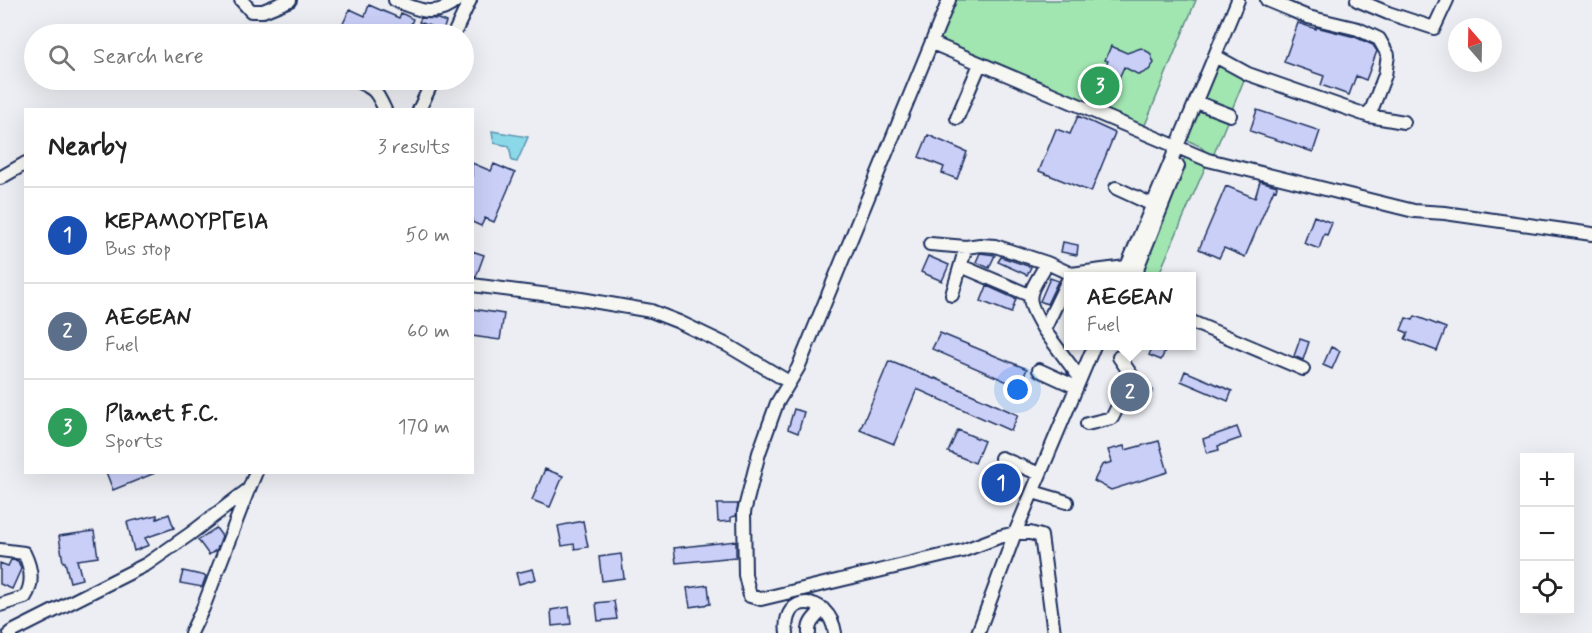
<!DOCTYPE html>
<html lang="en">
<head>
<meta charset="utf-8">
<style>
	body { margin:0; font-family:Mynerve,sans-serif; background:#f6f6f6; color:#222 }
	.controls { position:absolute; right:18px; bottom:18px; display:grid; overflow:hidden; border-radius:0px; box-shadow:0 6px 24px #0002 }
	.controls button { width:54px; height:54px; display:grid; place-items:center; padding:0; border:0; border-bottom:2px solid #e0e0e0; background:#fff; color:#222; font:30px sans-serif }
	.compass { position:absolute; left:1448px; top:18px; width:54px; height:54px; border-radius:50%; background:#fff; box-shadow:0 6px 24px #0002; rotate:340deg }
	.you { position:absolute; left:1018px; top:390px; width:21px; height:21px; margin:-15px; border:4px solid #fff; border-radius:50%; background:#1a73e8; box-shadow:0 0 0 9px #1a73e833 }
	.badge { display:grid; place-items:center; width:39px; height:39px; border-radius:50%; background:#c8321e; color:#fff; font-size:20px; font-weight:700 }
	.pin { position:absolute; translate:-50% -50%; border:3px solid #fff; box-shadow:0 2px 6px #0006 }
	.popup { position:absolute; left:1064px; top:272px; width:132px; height:78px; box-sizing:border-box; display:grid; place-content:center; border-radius:0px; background:#fff; filter:drop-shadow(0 2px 4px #0005); font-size:20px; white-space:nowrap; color:#767676 }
	.popup b { font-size:22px; color:#222 }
	.popup::after { content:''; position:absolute; left:50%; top:100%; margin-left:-12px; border:12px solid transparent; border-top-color:#fff }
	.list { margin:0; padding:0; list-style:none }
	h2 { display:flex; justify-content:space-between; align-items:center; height:78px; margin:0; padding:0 24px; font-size:26px }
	h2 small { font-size:20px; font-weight:400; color:#767676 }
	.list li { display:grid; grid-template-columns:39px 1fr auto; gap:18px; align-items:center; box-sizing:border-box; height:96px; padding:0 24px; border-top:2px solid #e0e0e0 }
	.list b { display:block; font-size:22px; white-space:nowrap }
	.list p { margin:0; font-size:20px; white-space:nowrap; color:#767676 }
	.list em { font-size:20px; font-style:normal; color:#767676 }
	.icon { flex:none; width:33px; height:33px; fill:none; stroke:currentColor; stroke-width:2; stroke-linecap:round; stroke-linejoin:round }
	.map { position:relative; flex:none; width:1592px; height:633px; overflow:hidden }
	.search { position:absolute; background:#fff; box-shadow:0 6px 24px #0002; left:24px; top:24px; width:450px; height:66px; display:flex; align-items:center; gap:15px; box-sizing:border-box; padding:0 21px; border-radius:33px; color:#767676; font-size:22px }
	.panel { position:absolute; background:#fff; box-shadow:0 6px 24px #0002; left:24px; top:108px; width:450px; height:366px; border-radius:0px }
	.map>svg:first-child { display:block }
	.green { fill:#a1e5b0; stroke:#5e8a87; stroke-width:1.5 }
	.water { fill:#8ad8e8; stroke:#5e94b1; stroke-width:1.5 }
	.building { fill:#cacff8; stroke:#1b2f5e; stroke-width:1.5 }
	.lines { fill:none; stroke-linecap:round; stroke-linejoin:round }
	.minor-casing { stroke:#1b2f5e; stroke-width:16 }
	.minor { stroke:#f6f6f2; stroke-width:12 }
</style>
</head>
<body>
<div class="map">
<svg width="1592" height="633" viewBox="0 0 1592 633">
	<rect width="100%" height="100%" fill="#edeef3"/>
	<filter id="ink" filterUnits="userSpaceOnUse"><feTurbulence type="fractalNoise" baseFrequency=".0167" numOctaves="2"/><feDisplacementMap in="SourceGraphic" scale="12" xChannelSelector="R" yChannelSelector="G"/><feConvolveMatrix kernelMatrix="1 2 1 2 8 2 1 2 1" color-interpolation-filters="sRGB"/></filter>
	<g filter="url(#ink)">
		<!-- green -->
		<path class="green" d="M954,0H1196L1143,130L936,41Z
			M1218,66L1246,75L1213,156L1205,151L1200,146L1187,140Z
			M1191,155L1208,161L1158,276H1141L1143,260L1185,157Z"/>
		<!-- water -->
		<path class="water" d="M492,131L528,137L517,162L512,161L509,146L494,143Z"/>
		<!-- building -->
		<path class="building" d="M369,5L399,18L401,13L413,19L407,34H338L350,9L365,16Z
			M421,18L438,19L446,22L443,31L419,22Z
			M1298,23L1316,29V27L1355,37L1373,45L1377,51L1366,80L1356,76L1349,95L1321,85L1324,76L1284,62Z
			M1111,46L1127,53L1141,48L1150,53L1154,63L1149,70L1139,75L1124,67L1118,80L1103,73L1108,61L1105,60Z
			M1257,110L1320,131L1313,152L1250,131Z
			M1078,116L1115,133L1091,192L1039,171L1056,129L1070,134Z
			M928,135L967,152L957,179L942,173L944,167L919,157Z
			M472,163L491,171L494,164L515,173L494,222L485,218L481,226L472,222Z
			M1260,181L1277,186L1276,190L1274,189L1245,257L1224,248L1219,258L1199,249L1226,186L1255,198Z
			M1314,216L1332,223L1327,235L1324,234L1319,249L1304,243Z
			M1063,242L1078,245L1077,255L1061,252Z
			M472,251L484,255L476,277H472Z
			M980,253L995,255L989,268L976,262Z
			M928,256L949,265L942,281L921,272Z
			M1001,257L1031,267L1027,275L998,262Z
			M1050,278L1058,281L1047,304L1040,301Z
			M987,286L1016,299L1011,313L981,301Z
			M472,309L504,314L500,340L472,336Z
			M1415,316L1446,328L1437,351L1405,339L1408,333L1401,330L1406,318L1413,320Z
			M940,333L1027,369L1019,387L932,349Z
			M1300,339L1309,342L1303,360L1294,356Z
			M1153,346L1165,351L1161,360L1149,355Z
			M1331,347L1340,351L1332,369L1323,365Z
			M889,361L934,379L935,378L1018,415L1011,431L917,389L894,444L860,430Z
			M1185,371L1232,391L1228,401L1181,381Z
			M1138,383L1153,390L1146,406L1130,400V392L1127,389L1123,388L1124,385L1131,388Z
			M794,409L804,412L798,433L788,429Z
			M1237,427L1241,438L1218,446L1219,450L1207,453L1203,439Z
			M958,430L984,441L975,463L948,452Z
			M1159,441L1168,472L1111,490L1094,481L1102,465L1112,462L1108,450L1124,446L1125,450Z
			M545,469L563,476L550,507L532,500Z
			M106,472H155V473L113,490Z
			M717,504H738L736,516L731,517V521L718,522Z
			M169,514L174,528L145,538L149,545L134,551L127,522L157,515V519Z
			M583,521L588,547L575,549L574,544L562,546L558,526Z
			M216,528L222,536L217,549L209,555L198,540Z
			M94,531L98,557L77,560L82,579L70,582L65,562H63L59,536Z
			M736,541V557L676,563L674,548Z
			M621,554L624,578L602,581L599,557Z
			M11,560L18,561L21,569L12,589L0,584V563L8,566Z
			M533,569L536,579L519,584L516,573Z
			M183,571L206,576L202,587L180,583Z
			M708,585L710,604L690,607L687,588Z
			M614,601L617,619L598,621L596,603Z
			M569,607L571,624L552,626L551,610Z"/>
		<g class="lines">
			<!-- minor casing -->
			<g class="minor-casing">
				<path id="minor" d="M241,0L251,11H263L290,0
					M395,0C418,10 436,19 457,0
					M949,0L798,368L777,403L759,453L744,512L745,575L750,596L761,599L962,551L999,537L1015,533H1030L1041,536L1054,633
					M1267,0L1308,17L1358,29L1379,39L1388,55L1385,75L1369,116
					M1357,0L1388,13L1434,28L1447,0
					M454,34L470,0
					M932,43L1208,160L1414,211L1445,213L1592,234
					M1215,56L1248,74L1369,116L1404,122
					M354,80C374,88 376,90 385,110
					M1196,102L1230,115
					M419,110L433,80
					M957,118L980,64
					M0,178L26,163
					M1116,188L1153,205
					M930,244L966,247L980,245L995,246L1047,263L1071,274
					M961,266L1029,295
					M1070,276L1071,274L1126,267
					M1123,276L1238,0
					M1137,276L1138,266L1178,166
					M1068,280L1044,330L1080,378
					M472,285L581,299L651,311L679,322L727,345L789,382
					M952,295L966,247
					M1192,322L1303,369
					M1044,330C1023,294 1028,297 1047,263
					M1119,357L1132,376L1130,380
					M1039,370L1076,387
					M1087,424L1112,418L1123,396
					M1001,458L1040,474
					M1033,492L1067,502
					M0,550L24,553C31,567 34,583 25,597L0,605
					M10,633L147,564L190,534L249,489L256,472
					M191,633L203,608L248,490
					M787,633C781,593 829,593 835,633
					M809,633C808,622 816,617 823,609
					M978,633L1015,533L1094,346"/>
			</g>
			<!-- minor -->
			<use href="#minor" class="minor"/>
		</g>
	</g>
</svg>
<div class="controls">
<button>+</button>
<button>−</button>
<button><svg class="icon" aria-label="locate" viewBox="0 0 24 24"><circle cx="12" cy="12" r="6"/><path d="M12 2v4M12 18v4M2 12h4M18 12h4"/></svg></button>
</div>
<svg class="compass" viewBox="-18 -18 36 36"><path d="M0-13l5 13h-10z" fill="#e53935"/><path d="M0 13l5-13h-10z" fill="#767676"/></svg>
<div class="you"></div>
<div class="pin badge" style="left:1001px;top:483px;background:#1a4fb4">1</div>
<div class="pin badge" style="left:1130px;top:392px;background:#5c6f8a">2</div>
<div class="popup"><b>AEGEAN</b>Fuel</div>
<div class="pin badge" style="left:1100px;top:86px;background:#2e9e5b">3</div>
<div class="search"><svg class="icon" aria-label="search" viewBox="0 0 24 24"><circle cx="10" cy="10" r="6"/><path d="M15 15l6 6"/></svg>Search here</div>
<section class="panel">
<h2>Nearby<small>3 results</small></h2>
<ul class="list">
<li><span class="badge" style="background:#1a4fb4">1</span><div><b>ΚΕΡΑΜΟΥΡΓΕΙΑ</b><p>Bus stop</p></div><em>50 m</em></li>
<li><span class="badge" style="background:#5c6f8a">2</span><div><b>AEGEAN</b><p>Fuel</p></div><em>60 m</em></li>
<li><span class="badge" style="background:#2e9e5b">3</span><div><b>Planet F.C.</b><p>Sports</p></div><em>170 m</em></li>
</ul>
</section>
</div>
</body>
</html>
